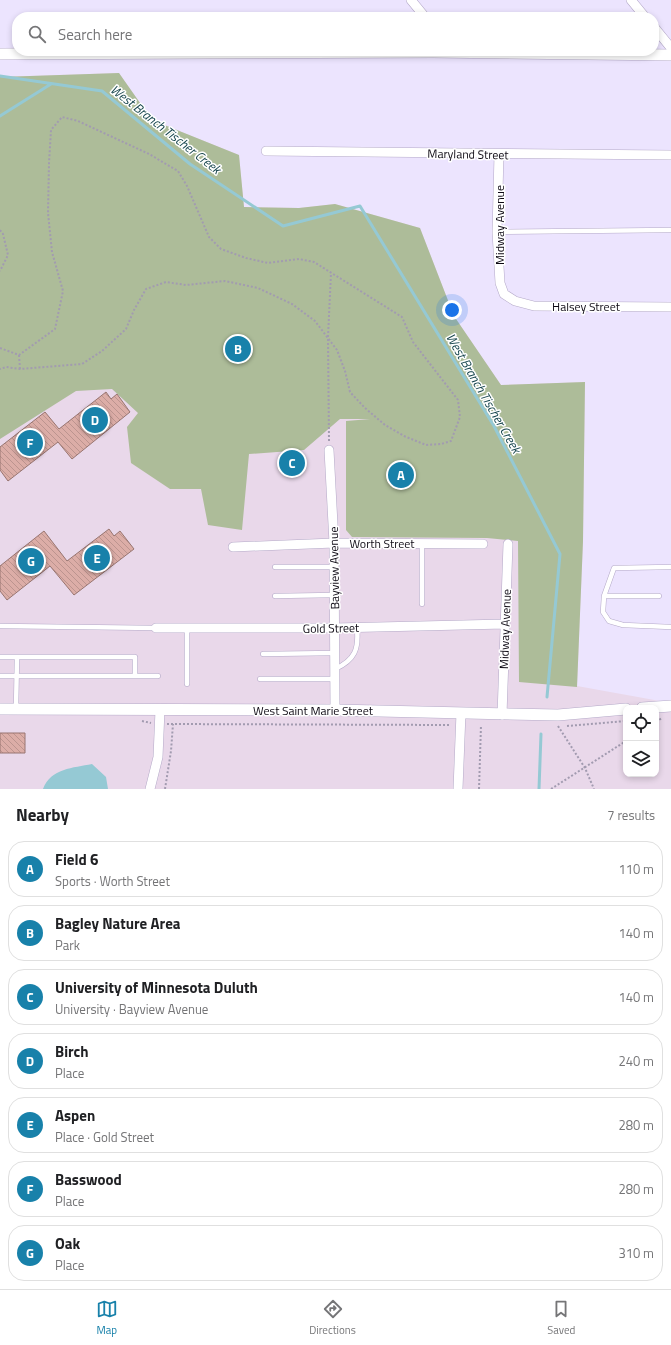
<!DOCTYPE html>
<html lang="en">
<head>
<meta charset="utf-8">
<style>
	body { margin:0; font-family:"Titillium Web",sans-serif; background:#f6f6f6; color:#202124 }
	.controls { position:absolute; right:12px; bottom:12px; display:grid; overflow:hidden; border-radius:8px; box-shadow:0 2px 6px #0003 }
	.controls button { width:36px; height:36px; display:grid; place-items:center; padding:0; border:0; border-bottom:1px solid #e0e0e0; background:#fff; color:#202124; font:20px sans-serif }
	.you { position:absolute; left:452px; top:310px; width:14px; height:14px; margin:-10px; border:3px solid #fff; border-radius:50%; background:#1a73e8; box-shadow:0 0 0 6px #1a73e833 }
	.badge { display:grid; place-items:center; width:26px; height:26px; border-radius:50%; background:#1881aa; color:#fff; font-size:13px; font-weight:700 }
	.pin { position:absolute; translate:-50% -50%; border:2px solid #fff; box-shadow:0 1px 4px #0006 }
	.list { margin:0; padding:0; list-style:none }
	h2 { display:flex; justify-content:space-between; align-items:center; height:52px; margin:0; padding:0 16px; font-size:17px }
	h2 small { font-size:13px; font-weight:400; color:#757577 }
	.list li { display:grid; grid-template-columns:26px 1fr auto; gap:12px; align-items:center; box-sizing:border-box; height:56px; margin:0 8px 8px; padding:0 8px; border:1px solid #e0e0e0; border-radius:16px }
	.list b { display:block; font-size:15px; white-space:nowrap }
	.list p { margin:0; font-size:13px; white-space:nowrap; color:#757577 }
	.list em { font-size:13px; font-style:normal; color:#757577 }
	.icon { flex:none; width:22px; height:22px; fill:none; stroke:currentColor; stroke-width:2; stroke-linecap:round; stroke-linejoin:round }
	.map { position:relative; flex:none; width:671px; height:789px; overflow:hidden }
	.search { position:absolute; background:#fff; box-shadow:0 2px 6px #0003; left:12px; right:12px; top:12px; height:44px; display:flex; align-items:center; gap:10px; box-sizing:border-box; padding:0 14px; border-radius:16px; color:#757577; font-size:15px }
	.sheet { height:500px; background:#fff }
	nav { display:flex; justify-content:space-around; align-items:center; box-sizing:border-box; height:56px; border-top:1px solid #e0e0e0; background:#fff; font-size:11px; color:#757577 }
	nav a { display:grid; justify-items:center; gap:2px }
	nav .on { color:#1881aa }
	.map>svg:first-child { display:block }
	.education { fill:#e9d8ea; fill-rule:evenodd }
	.park { fill:#adbc99 }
	.water { fill:#95c9d4 }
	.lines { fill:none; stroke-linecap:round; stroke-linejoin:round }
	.stream { stroke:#95c9d4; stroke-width:3 }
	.building { fill:url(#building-back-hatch); stroke:#987570 }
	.service-casing { stroke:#b4a9c8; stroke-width:5.5 }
	.minor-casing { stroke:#b4a9c8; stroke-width:10 }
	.tertiary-casing { stroke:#b4a9c8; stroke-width:12 }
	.path { stroke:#a29bb0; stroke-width:2; stroke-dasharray:2 2; stroke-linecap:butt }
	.service { stroke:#fff; stroke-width:4.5 }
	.minor { stroke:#fff; stroke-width:9 }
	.tertiary { stroke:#fff; stroke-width:11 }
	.labels { text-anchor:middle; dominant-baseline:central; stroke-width:3; stroke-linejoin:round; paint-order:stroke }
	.street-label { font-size:12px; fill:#0d0913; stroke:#fff }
	.water-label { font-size:13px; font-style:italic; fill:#16454d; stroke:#fff }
</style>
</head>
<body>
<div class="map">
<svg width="671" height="789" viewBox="0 0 671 789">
	<defs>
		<pattern id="building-back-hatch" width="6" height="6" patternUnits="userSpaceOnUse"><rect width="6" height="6" fill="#dcada7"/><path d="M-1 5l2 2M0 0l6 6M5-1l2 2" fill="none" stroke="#bc948f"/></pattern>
	</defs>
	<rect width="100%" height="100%" fill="#ece4fe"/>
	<!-- education -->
	<path class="education" d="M119,73L152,120L239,155L244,207L299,208L335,204L420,228L454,316L501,385L585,382L583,541L577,686L671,703V789H0V77ZM626,708H656V774H626Z"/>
	<!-- park -->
	<path class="park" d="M119,73L152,120L239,155L244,207L299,208L335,204L420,228L454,316L501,385L585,382L583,541L577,687L519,682L518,541L487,538L352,537L346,530V421L370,419H340L304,450L249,454L242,530L208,525L201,489H170L131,463L127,427L138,413L112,389L76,391L0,439V77Z"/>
	<!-- water -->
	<path class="water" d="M92,764L106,777L108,789H43C51,768 73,768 92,764Z"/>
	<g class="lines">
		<!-- stream -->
		<path class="stream" d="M0,76L102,91L190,164L283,226L360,206L494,426L560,554L547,697
			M0,116L51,84
			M539,789L541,734"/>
	</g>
	<!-- building -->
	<path class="building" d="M106,392L111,399L117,394L130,412L72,459L58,442L8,481L0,470V447L45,412L59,429Z
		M109,529L114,536L120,531L134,549L74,595L50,566L7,600L0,591V566L44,531L67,561Z
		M0,733H25V753H0Z"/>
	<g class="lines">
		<!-- service casing -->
		<g class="service-casing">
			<path id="service" d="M497,232L671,230
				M422,543V604
				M275,567H334
				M671,567L614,568L604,596L603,612L609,621L623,625L671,627
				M275,596L334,595
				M604,596H659
				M0,626L156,628
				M187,629V684
				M263,654L335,653
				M0,657H135V676
				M335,669C355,660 359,649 357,628
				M0,676H158
				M260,679H335
				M16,709L17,657"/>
		</g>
		<!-- minor casing -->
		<g class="minor-casing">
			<path id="minor" d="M411,0L425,17
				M631,0L645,17
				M654,27L671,48
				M266,151L671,155
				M499,154L497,232L500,283L504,294L515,301L534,306L671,307
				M329,450L334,543L335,710
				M233,547L334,543L483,544
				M156,628H335L505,624
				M502,715L508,544
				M150,789L158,757L160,710
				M458,789L461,713"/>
		</g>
		<!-- tertiary casing -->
		<g class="tertiary-casing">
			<path id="tertiary" d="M0,54L433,52L671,55
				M642,708L671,706
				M0,709L335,710L558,715L626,709"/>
		</g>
		<!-- path -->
		<path class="path" d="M0,230L3,234L8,255L0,271
			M0,348L19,355L55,329L63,291L52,252L48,213L49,163L51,130L62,117L78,121L149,154L178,171L187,186L209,237L221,249L246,258L268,263L299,259L314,262L402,317L413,342L458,400L460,417L451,441L441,444L426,445L404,436L385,425L365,408L350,392L345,371L337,350L315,321L292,304L258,288L225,281L186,285L166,282L146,289L134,310L126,329L102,351L82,364L20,369L6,367L0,369
			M19,355L20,369
			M329,441L328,337L331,273
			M142,721L151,723
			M656,722L662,718
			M167,724L451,725
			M558,726L585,768L594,789
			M567,726L626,721
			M165,789L171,751L173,724
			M479,789L481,725
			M551,789L626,741"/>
		<!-- service -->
		<use href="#service" class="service"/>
		<!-- minor -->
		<use href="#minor" class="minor"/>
		<!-- tertiary -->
		<use href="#tertiary" class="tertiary"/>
	</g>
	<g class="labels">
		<!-- street labels -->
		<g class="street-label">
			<text transform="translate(468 154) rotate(1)">Maryland Street</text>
			<text transform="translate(499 225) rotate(-90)">Midway Avenue</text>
			<text x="586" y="306">Halsey Street</text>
			<text x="382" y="543">Worth Street</text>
			<text transform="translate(334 568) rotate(-91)">Bayview Avenue</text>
			<text transform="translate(331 628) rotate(-1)">Gold Street</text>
			<text transform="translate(505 629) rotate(-88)">Midway Avenue</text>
			<text x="313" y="710">West Saint Marie Street</text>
		</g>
		<!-- water labels -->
		<g class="water-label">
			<text transform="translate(166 129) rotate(38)">West Branch Tischer Creek</text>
			<text transform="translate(484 393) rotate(60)">West Branch Tischer Creek</text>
		</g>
	</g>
</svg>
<div class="controls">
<button><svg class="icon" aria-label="locate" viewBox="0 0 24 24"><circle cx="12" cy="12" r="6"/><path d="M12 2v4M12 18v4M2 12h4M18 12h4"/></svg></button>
<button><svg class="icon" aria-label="layers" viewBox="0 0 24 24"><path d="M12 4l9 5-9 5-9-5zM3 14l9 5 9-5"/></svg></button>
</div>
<div class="you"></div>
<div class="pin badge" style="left:401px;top:475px">A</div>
<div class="pin badge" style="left:238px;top:349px">B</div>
<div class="pin badge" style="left:292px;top:463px">C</div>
<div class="pin badge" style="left:95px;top:420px">D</div>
<div class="pin badge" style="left:97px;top:558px">E</div>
<div class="pin badge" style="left:30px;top:443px">F</div>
<div class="pin badge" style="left:31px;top:561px">G</div>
<div class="search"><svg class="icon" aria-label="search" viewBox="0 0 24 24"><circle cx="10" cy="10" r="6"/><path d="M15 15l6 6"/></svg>Search here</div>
</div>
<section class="sheet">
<h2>Nearby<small>7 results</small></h2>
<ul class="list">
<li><span class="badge">A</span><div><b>Field 6</b><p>Sports · Worth Street</p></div><em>110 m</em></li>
<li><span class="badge">B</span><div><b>Bagley Nature Area</b><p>Park</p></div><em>140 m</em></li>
<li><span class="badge">C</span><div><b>University of Minnesota Duluth</b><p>University · Bayview Avenue</p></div><em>140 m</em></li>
<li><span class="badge">D</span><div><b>Birch</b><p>Place</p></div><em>240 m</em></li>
<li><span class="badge">E</span><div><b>Aspen</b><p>Place · Gold Street</p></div><em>280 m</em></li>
<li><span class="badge">F</span><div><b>Basswood</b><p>Place</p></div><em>280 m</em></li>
<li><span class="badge">G</span><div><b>Oak</b><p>Place</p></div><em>310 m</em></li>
</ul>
</section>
<nav>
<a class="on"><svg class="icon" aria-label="map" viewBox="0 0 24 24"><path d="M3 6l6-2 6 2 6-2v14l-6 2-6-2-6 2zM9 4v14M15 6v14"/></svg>Map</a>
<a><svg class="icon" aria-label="directions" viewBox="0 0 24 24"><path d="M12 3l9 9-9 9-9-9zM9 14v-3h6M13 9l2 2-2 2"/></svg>Directions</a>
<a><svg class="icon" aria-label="saved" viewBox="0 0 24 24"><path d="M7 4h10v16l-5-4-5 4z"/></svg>Saved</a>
</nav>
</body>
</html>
